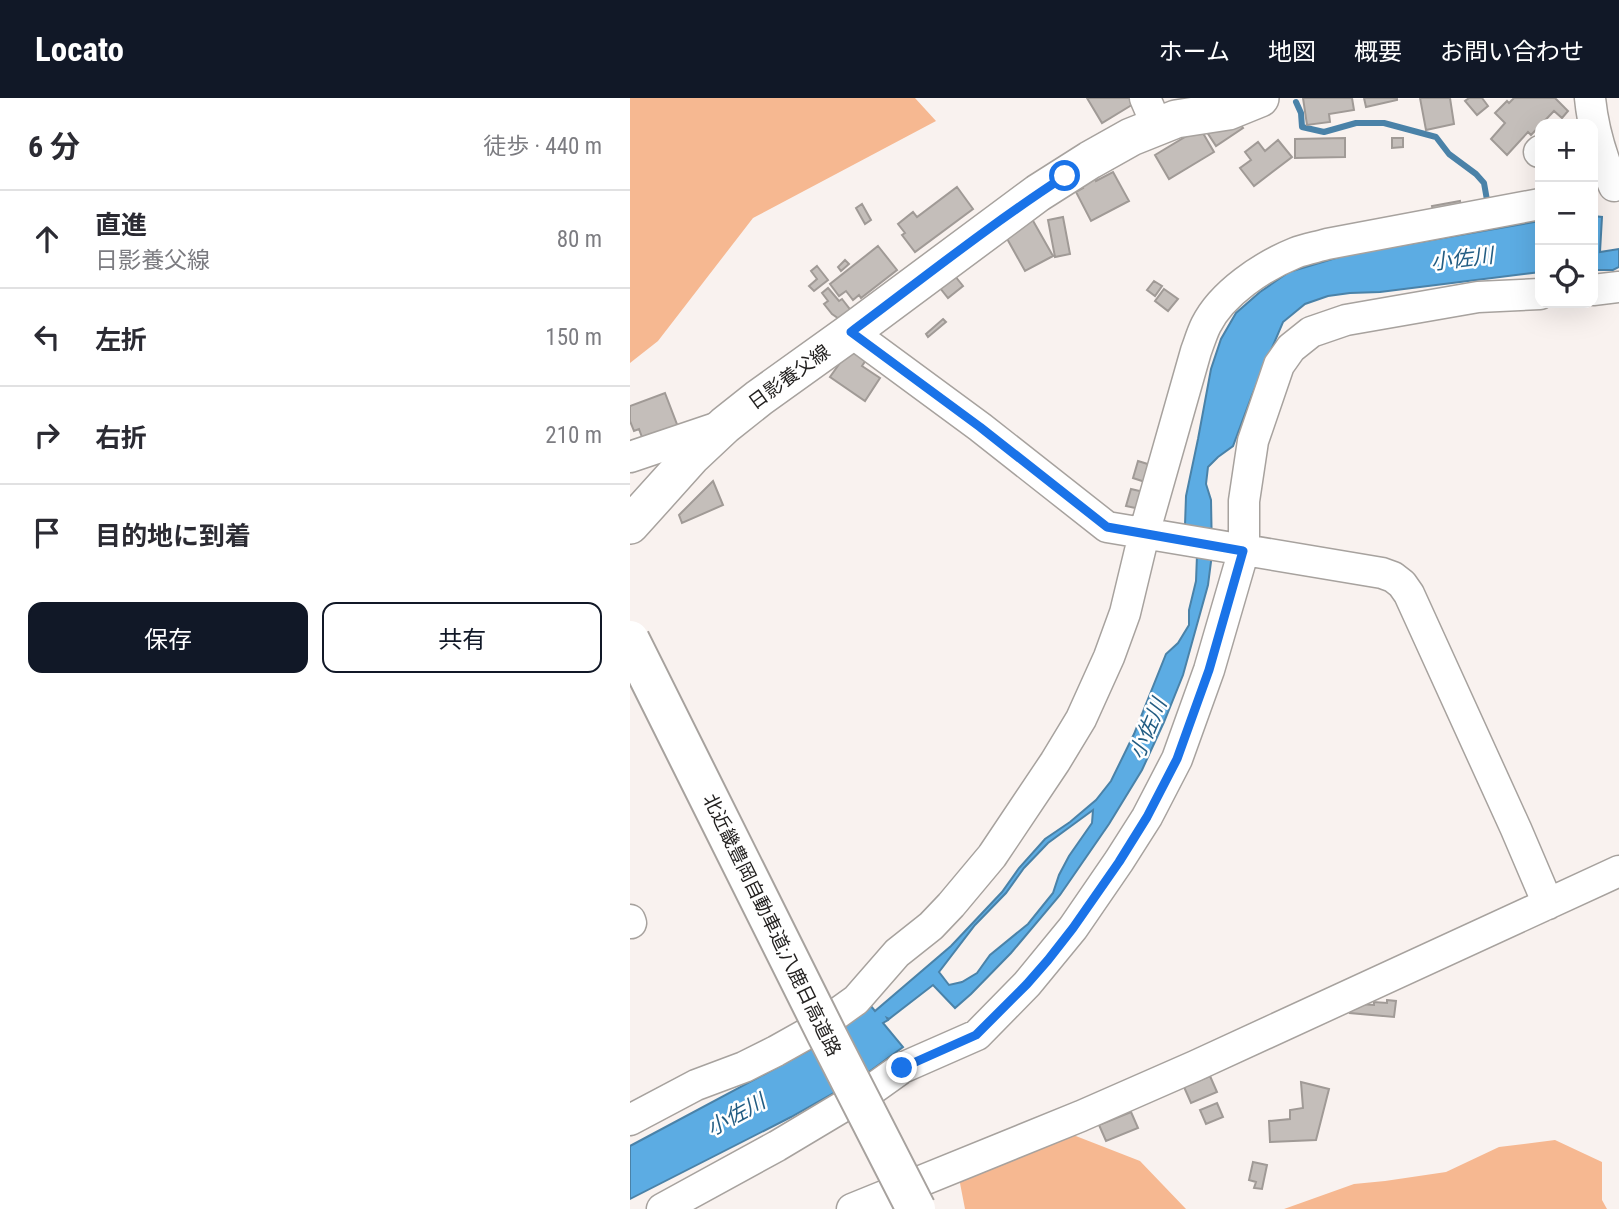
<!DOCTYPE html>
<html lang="ja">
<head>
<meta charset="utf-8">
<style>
	body { margin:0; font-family:"Roboto Condensed","Noto Sans JP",sans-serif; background:#f7f7f7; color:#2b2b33 }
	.controls { position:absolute; right:21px; top:21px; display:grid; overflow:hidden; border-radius:14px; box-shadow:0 7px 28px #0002 }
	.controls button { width:63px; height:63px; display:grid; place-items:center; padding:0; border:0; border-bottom:2px solid #e1e1e2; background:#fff; color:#2b2b33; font:35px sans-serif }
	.stop { position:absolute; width:21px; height:21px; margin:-16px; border:5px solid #1a73e8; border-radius:50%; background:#fff }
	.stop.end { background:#1a73e8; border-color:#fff; box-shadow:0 2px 7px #0008 }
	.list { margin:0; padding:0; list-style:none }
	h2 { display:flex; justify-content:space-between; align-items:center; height:91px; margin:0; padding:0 28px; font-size:30px }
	h2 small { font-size:23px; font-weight:400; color:#7c7c81 }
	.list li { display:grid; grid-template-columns:46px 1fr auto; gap:21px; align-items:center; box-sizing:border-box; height:98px; padding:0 28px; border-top:2px solid #e1e1e2 }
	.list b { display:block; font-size:26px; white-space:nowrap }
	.list p { margin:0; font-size:23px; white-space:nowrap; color:#7c7c81 }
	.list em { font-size:23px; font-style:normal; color:#7c7c81 }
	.actions { display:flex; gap:14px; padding:21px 28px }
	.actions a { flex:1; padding:16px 0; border:2px solid #111827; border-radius:14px; text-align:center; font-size:24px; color:#111827 }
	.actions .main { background:#111827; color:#fff }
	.icon { flex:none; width:38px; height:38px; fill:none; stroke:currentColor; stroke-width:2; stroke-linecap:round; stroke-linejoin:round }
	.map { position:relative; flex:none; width:989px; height:1111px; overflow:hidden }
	header { display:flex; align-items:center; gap:42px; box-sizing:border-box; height:98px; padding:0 35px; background:#111827; color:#fff }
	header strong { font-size:33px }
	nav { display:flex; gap:38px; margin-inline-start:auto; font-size:24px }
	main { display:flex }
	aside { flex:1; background:#fff }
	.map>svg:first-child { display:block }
	.green { fill:#f6b891 }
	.water { fill:#5cace3; stroke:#4a82a8; stroke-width:2; fill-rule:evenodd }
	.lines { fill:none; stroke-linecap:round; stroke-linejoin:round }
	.stream { stroke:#4a82a8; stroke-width:6 }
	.building { fill:#c4beba; stroke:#a09a96; stroke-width:2 }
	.minor-casing { stroke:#a7a29e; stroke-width:33 }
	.major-casing { stroke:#a7a29e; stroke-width:40 }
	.minor { stroke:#fff; stroke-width:30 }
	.major { stroke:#fff; stroke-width:37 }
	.highway-bridge-casing { stroke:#a7a29e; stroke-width:42; stroke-linecap:butt }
	.highway-bridge { stroke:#fff; stroke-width:38 }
	.route { stroke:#1a73e8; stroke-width:9 }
	.labels { text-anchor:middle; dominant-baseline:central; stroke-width:5; stroke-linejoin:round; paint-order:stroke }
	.street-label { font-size:19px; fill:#211f1e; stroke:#fff }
	.water-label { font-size:21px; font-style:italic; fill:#235d83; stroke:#fff }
</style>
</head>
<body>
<header>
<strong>Locato</strong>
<nav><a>ホーム</a><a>地図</a><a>概要</a><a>お問い合わせ</a></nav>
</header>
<main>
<aside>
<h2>6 分<small>徒歩 · 440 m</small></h2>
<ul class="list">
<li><svg class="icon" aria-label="ahead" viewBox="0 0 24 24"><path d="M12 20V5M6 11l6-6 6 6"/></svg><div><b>直進</b><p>日影養父線</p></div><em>80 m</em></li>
<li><svg class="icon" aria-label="left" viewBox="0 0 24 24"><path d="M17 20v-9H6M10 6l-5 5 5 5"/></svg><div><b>左折</b></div><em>150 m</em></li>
<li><svg class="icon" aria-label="right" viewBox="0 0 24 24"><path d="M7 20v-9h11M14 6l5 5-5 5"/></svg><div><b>右折</b></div><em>210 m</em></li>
<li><svg class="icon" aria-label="arrive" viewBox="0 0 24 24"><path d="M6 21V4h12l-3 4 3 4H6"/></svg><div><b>目的地に到着</b></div></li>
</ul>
<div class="actions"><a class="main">保存</a><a>共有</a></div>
</aside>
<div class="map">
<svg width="989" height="1111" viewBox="0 0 989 1111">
	<rect width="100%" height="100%" fill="#f9f2ef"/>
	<!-- green -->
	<path class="green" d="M0,0H285L306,23L123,120L28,243L0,265Z
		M433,1033L510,1063L556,1111H335L329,1080Z
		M925,1042L972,1064V1102L977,1111H654L724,1086L755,1083L816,1074L869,1049Z"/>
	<!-- water -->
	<path class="water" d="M963,118L972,119L970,154L989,151V169L983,172H963Z
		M910,123V174L750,194L720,195L698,198L675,206L653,224L622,297L603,348L588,359L578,369L576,386L581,402L582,456L578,487L553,577L534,624L512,672L479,726L430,797L381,855L341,896L325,910L303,887L259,921L257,920L258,922L253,925L273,949L232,979L161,1019L0,1101V1048L191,946L240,907L245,913L321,848L372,794L389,770L415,741L440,724L466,702L481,683L504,636L536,556L548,545L559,527V512L566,483L567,457L555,427L556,398L568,341L581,271L591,241L606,215L630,194L659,174L716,157ZM463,712L462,725L439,758L429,777L423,795L398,826L360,857L347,875L332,884L319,887L309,874L345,827L376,795L394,770L418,745Z"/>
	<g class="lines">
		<!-- stream -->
		<path class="stream" d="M666,4L671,15L672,29L694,34L726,25H754L806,39L819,56L846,76L854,85L857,102"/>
	</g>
	<!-- building -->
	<path class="building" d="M457,0H502L505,5L472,25Z
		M673,0H722L724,12L699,16L700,24L677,27Z
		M734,0H767V2L736,9Z
		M790,0H820L824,26L796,32Z
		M839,0H852L858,8L847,17L835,3Z
		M884,0H925L938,13L932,20L924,13L901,37L898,34L877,57L861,41L875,25L865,15L877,3L879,5Z
		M607,22L613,30L586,48L575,31Z
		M570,30L584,54L539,81L525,57Z
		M715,40V59L665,60V41Z
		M762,40H773V49L762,50Z
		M648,42L662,59L624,88L610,70L621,62L615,54L628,44L635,53Z
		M483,74L499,103L461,123L446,94L453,90L451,86L465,80L466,83Z
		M327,89L343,111L285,154L272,137L275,135L268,126L283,114L287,119Z
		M830,103L832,116L805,121L802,108Z
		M232,106L241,122L235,126L226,110Z
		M433,119L440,156L425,159L418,122Z
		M402,121L423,158L395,173L375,137Z
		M248,148L267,172L231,200L229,197L223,202L216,193L209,198L200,186Z
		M215,162L219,166L211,173L208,169Z
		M187,168L198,182L184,193L179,188L187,181L181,173Z
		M321,173L333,188L318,200L306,185Z
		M524,183L532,188L525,198L517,192Z
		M198,190L209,203L212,201L222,214L212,223L202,216L194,206L198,203L192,195Z
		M534,191L548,201L538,213L525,203Z
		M313,221L316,224L298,239L296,236Z
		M222,248L238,259L232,268L250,280L235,303L200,279Z
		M35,295L48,329L13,342L9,331L4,333L0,323V308Z
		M508,363L524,368L518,385L503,380Z
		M83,383L93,407L52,425L49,417Z
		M501,391L514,394L510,411L496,408Z
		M757,902L766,903L764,919L720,915L721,910H728L729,906L744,907V904L757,905Z
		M580,978L587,994L561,1005L554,989Z
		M671,984L699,991L686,1042L640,1044L639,1023L660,1021V1012L673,1010Z
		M587,1005L593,1019L576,1026L570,1012Z
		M501,1014L508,1030L476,1043L469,1027Z
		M623,1064L637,1067L632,1091L624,1090L626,1084L619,1082Z"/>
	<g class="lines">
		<!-- minor casing -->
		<g class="minor-casing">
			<path id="minor" d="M515,0L527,28
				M960,0C963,31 972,60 984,88
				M909,54L910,53
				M963,192L989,189
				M221,234L350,329L477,429L752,475L763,479L772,486L779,496L886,731L918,806
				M0,359L92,328
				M0,822L1,825
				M0,1022L66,987L114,969L146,953L187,930L226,902L267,855L301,828L321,807L362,758L425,664L451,621L479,559L495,515L514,436L566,253C569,245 572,235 576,227C592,195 633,168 665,155C675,151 687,149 697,146L910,106
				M32,1111L147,1048L244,990L272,970L347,937L397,886L443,830L489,763L517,719L547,661L579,572L611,462L614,441V403L623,343L649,267L661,250L681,234L716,222L848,199L910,196
				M222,1111L451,1018L565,968L989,773"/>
		</g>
		<!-- major casing -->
		<g class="major-casing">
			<path id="major" d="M0,427L62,358L95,327L129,300L221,234L408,95L460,62L501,39L546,21L598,13L630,0"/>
		</g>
		<!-- minor -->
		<use href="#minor" class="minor"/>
		<!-- major -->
		<use href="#major" class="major"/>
		<!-- highway-bridge casing -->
		<g class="highway-bridge-casing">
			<path id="highway-bridge" d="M0,542L197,937L286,1111"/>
		</g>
		<!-- highway-bridge -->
		<use href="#highway-bridge" class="highway-bridge"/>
	</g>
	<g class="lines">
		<!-- route -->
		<path class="route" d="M272,970L346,937L397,886L418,862L443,830L489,764L517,719L547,661L579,572L613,453L477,429L350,329L221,234C292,181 361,126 435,78"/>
	</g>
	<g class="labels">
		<!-- street labels -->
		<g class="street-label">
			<text transform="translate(159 279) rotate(-36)">日影養父線</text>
			<text transform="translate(142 827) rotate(64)">北近畿豊岡自動車道;八鹿日高道路</text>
		</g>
		<!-- water labels -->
		<g class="water-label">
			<text transform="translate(832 161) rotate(-7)">小佐川</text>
			<text transform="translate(518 631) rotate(-67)">小佐川</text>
			<text transform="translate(106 1017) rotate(-29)">小佐川</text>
		</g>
	</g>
</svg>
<div class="controls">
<button>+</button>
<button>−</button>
<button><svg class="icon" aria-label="locate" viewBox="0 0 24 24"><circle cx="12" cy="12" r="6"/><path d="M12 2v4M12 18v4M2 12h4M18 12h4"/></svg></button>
</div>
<div class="stop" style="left:435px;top:78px"></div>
<div class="stop end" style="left:272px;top:970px"></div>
</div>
</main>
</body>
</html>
